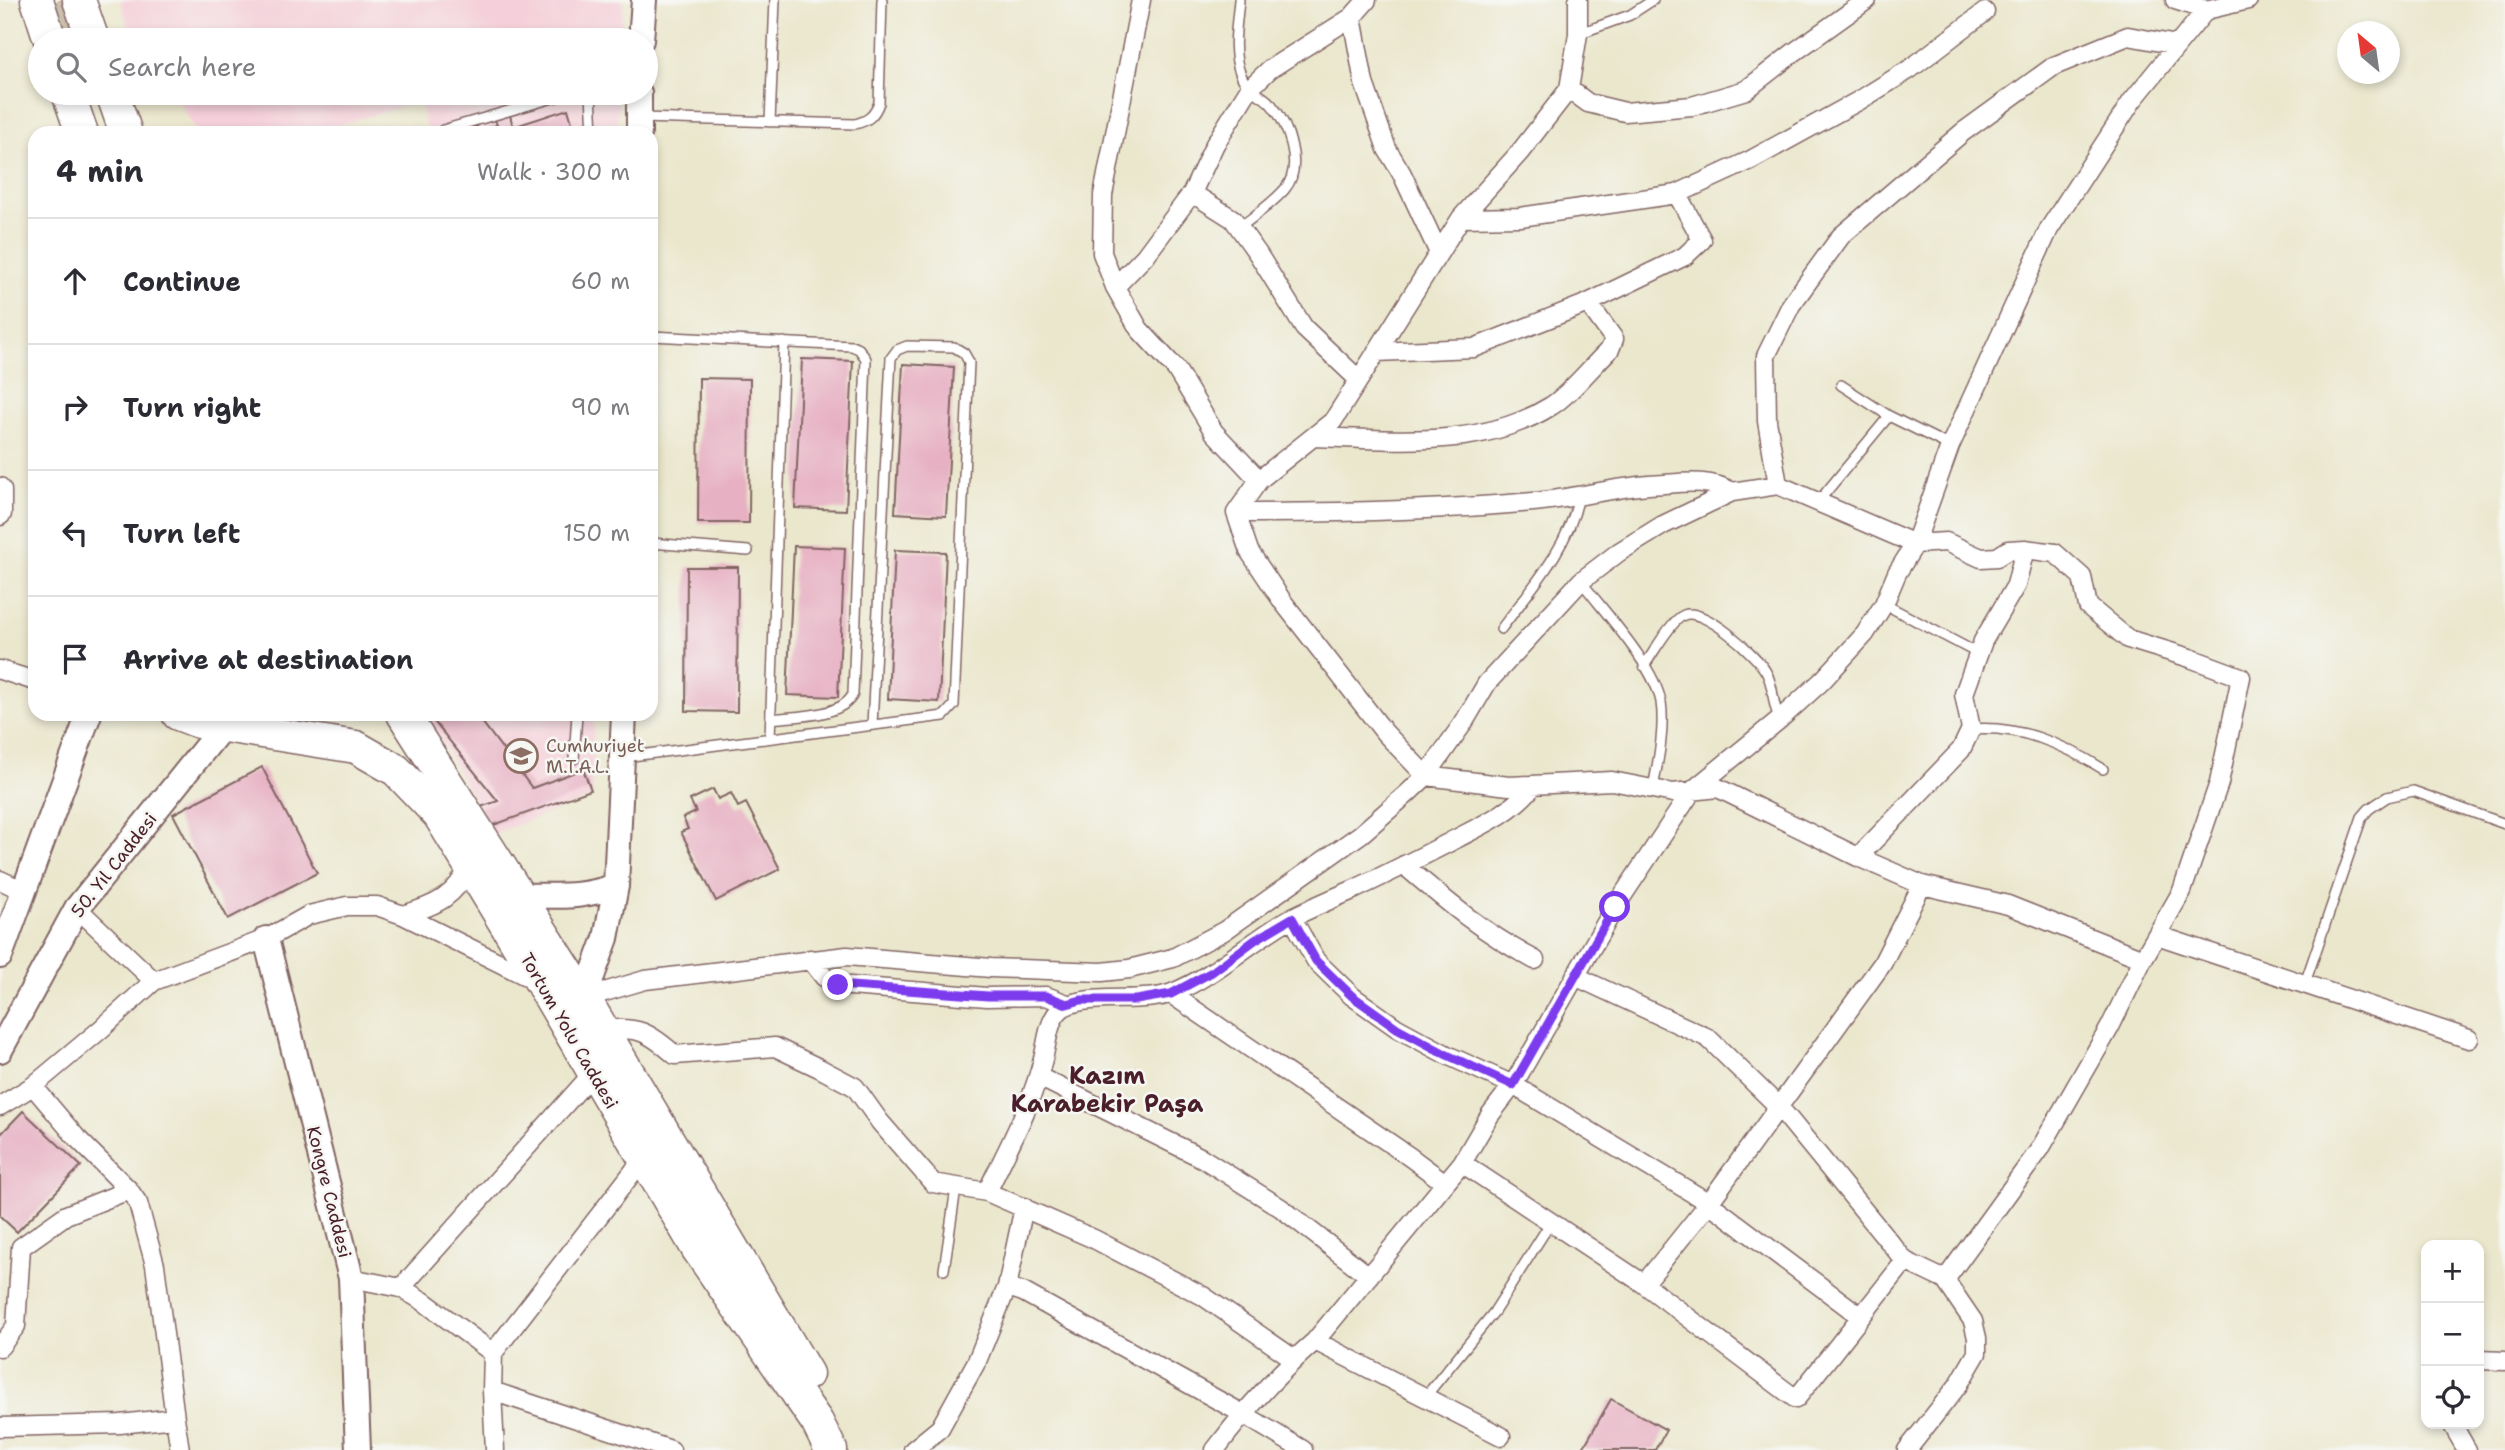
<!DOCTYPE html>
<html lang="en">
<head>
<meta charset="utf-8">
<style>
	body { margin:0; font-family:"Shantell Sans",sans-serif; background:#f7f7f7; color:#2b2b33 }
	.controls { position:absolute; right:21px; bottom:21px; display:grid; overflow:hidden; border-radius:14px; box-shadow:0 4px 10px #0003 }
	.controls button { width:63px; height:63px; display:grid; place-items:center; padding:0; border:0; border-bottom:2px solid #e1e1e2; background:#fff; color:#2b2b33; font:35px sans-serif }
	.compass { position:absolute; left:2337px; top:21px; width:63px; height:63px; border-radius:50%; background:#fff; box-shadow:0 4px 10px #0003; rotate:331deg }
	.stop { position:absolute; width:21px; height:21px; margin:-16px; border:5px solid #7c3aed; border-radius:50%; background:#fff }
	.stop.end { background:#7c3aed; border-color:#fff; box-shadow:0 2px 7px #0008 }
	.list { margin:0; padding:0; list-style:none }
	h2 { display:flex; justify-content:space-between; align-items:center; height:91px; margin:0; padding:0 28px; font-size:30px }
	h2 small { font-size:23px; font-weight:400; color:#7c7c81 }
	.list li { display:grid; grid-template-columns:46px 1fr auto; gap:21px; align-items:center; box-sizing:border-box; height:126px; padding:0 28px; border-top:2px solid #e1e1e2 }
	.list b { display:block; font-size:26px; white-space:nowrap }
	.list em { font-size:23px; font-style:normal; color:#7c7c81 }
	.icon { flex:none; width:38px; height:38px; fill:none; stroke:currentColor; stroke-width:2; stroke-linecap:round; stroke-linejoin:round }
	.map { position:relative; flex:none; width:2505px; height:1450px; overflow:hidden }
	.search { position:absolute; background:#fff; box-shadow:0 4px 10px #0003; left:28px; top:28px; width:630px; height:77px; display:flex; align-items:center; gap:18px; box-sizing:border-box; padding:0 24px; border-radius:38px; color:#7c7c81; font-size:26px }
	.panel { position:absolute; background:#fff; box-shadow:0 4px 10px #0003; left:28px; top:126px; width:630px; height:595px; border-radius:21px }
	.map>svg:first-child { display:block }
	.built { fill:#f5cfd9 }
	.building { fill:#e7b0c3 }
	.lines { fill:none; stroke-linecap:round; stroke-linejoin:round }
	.highway-tunnel { stroke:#cbbfad; stroke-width:32; stroke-dasharray:32 16; stroke-linecap:butt }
	.lane-casing { stroke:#826564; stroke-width:12 }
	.street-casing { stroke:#826564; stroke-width:21 }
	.secondary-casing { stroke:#826564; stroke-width:28 }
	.highway-casing { stroke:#826564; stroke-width:35 }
	.lane { stroke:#fff; stroke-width:9 }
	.street { stroke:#fff; stroke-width:18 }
	.secondary { stroke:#fff; stroke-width:24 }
	.highway { stroke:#fff; stroke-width:32 }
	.route { stroke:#7c3aed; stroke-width:9 }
	.labels { text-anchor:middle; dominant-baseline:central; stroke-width:5; stroke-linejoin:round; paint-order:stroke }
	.education-label { font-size:18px; fill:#785e54; stroke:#f6f6f2; text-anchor:start }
	.street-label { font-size:18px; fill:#4a1f2b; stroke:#f6f6f2 }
	.district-label { font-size:24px; font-weight:bold; fill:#4a1f2b; stroke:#f6f6f2 }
</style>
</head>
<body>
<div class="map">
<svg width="2505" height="1450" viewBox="0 0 2505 1450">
	<rect width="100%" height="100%" fill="#f6f6f2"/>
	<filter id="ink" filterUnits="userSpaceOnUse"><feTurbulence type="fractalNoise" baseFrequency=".0143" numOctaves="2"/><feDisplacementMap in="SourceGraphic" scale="14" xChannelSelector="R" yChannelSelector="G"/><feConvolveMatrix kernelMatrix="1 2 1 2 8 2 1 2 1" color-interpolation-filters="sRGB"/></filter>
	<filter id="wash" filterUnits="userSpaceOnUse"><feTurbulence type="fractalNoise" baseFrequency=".00686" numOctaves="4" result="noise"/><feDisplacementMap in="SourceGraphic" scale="28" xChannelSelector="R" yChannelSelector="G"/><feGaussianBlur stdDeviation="1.57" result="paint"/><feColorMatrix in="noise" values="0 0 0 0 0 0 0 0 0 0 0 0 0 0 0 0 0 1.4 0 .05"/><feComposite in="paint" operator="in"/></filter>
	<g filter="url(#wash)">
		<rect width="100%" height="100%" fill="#ebe7cd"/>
		<!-- built -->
		<path class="built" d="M120,0H623L622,40H133Z
			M174,93H619L617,133H427L420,101L312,133H197Z
			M426,714H594L592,797L493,834Z"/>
		<g id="blocks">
			<!-- building -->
			<path class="building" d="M568,109L575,133H469L467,129L477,126L478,131L497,125L495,120L510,115L513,127Z
				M802,359L853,361L846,510L795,508Z
				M903,364L954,367L946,516L895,513Z
				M699,378L750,379L749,523H698Z
				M794,546L845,548L838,697L787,695Z
				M895,550L946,552L939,702L888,699Z
				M687,567H738L737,712L686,711Z
				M428,714H476L532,788L583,769L591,790L488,827L480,807L498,801Z
				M262,767L317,873L228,919L173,814Z
				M713,789L718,799L731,793L738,807L746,803L780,869L716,901L681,832L688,829L683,818L696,812L690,800Z
				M23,1111L81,1166L17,1232L0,1216V1135Z
				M1611,1399L1666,1430L1655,1450H1582Z"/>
		</g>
	</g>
	<g filter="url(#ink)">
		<use href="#blocks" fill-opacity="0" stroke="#826564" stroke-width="2"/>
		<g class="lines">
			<!-- highway-tunnel -->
			<path class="highway-tunnel" d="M59,0L73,32"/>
			<!-- lane casing -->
			<g class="lane-casing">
				<path id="lane" d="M1239,0C1237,24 1231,52 1241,75C1249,94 1259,91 1271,104C1288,124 1304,166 1285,189C1272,204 1254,216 1239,228
					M1578,34L1630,15L1653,0
					M591,93L593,133
					M641,118L855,124C868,121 874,116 879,103L882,0
					M770,122L775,0
					M444,133L443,130L570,93
					M651,336L852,346L859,349L866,359L853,694C843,717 794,716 771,719
					M1841,385L1889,416L1950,446
					M1818,502L1889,416
					M651,543L748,551
					M1581,581C1604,612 1654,665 1661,702C1665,729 1658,762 1653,788
					M1884,604L1979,654
					M1501,629C1531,589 1570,546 1579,495
					M1644,666C1653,654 1671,620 1684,615C1704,607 1757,655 1766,672C1775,687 1771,704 1780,719
					M1971,729C2019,725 2063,744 2103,769
					M770,738L784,342
					M624,757L944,716L954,705L969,362L964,353L954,347L907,346L897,350L891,358L872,725
					M574,759L577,714
					M2305,983L2362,817L2369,809L2387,797L2413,791L2505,824
					M944,1270L956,1188
					M1425,1397L1494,1312L1551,1222"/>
			</g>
			<!-- street casing -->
			<g class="street-casing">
				<path id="street" d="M1141,0L1103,195L1102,253L1115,287L1139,329L1176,369L1214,432L1259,480L1333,421L1461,218L1520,152L1569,89L1578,34V0
					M2175,0L2206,10
					M1352,17L1364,83L1387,149L1402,174L1439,253
					M1569,89L1588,103L1625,112L1692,106L1746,90L1793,53L1867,0
					M1192,193L1233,219L1258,254L1304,328L1359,380
					M1461,218L1520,217L1677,194L1751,160L1860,100L1910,69L1985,12
					M1115,287L1145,256L1192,193L1215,144L1249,89L1270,69L1352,17L1367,0
					M1376,352L1474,348L1588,303L1685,256L1702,240L1677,194
					M1314,437C1392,439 1481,450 1551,406C1568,396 1594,364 1610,349L1614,339L1588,303
					M1778,485L1767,421L1766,356L1791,305L1841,236L1963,132L2054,66L2128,36L2177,45
					M0,487L2,490V514L0,516
					M1236,513C1335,513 1434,511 1533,502C1572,499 1610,488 1649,485C1677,484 1708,477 1732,492
					M0,670L35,681
					M1858,857L1961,750L1971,729L1964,694L1983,641L2016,585L2025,549
					M1404,865C1448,903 1484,933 1535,960
					M0,880L24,891
					M77,908L154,981
					M403,915C438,905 454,897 471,865
					M1292,918L1316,961L1352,996L1397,1028L1447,1055L1513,1085L1709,1203L1860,1316
					M2157,935L2469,1039
					M810,959L824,977L838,985L987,997L1046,996L1067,1004
					M1575,976L1708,1038L1780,1108L1905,1261L1945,1280L1973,1321L1977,1338V1353L1959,1384L1907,1450
					M1171,994L1410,1157L1445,1183
					M584,998L645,980L847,956L991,968L1102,972L1129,969L1173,958L1224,931L1361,834L1408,793L1426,776L1464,722L1487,683L1581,581L1619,552L1663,525L1732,492L1778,485L1915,544L1946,542L1981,558L1997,557L2008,550L2025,549L2055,553L2082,577L2088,606L2128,639L2190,658L2241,677L2219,783L2182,891L2143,959L2008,905L1922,885L1858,857L1718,788L1673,793L1612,781L1509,786L1426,776L1385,733L1283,602L1249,551L1236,513L1259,480
					M603,1030C638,1026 649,1032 675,1055L775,1047L819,1068L855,1087L880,1122L933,1183L987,1192L1094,1239L1203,1296L1294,1359
					M1039,1077L1202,1158L1281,1208L1369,1276
					M33,1086L76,1137L129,1190L138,1203L155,1265L175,1418
					M0,1106L33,1086L100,1030L154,981L266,939L309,915L347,906H377L403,915L536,981
					M1462,1163L1644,1284L1796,1399L1905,1261
					M987,1192C1008,1148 1033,1103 1044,1055C1047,1041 1049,1021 1059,1011C1077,991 1142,1005 1172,993C1216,976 1251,940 1293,917C1313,907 1334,898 1355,889C1387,874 1419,858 1450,842C1482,825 1510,814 1533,786
					M351,1278L401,1288L423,1301L493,1353L492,1391L671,1450
					M1945,1280L2040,1149L2110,1027L2143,959
					M1644,1284L1709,1203L1882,964L1922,885
					M1007,1287L1023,1292L1243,1414L1303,1450
					M401,1288L593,1073
					M1315,1341L1501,1436
					M0,1347L16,1326L21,1247L66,1215L129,1190
					M493,1353L643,1159
					M2479,1360L2505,1361
					M492,1391L495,1450
					M2452,1424L2467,1450
					M0,1427L120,1424L175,1418L180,1450
					M913,1450L940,1428L977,1361L1007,1287L1024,1207
					M1215,1450C1245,1410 1278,1373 1315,1341L1462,1163L1490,1115L1513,1085L1615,907L1692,791L1780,719L1822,681L1865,634L1884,604L1897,573L1915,544L1950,446L2049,229L2132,101L2206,10L2248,0"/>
			</g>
			<!-- secondary casing -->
			<g class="secondary-casing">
				<path id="secondary" d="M641,40L644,0
					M639,133V93
					M519,896C558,895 578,899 616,886
					M266,939L351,1278L358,1450
					M0,956L89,714
					M584,998L606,938L616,886L624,714
					M0,1050L77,908L223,726"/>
			</g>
			<!-- highway casing -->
			<g class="highway-casing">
				<path id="highway" d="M37,0L50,40
					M79,0L93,40
					M68,93L82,133
					M112,93L126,133
					M178,714L199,722L356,747L396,770L439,815L542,984L697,1248L817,1422L831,1450
					M403,714L584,998L807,1374"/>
			</g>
			<!-- lane -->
			<use href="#lane" class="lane"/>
			<!-- street -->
			<use href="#street" class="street"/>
			<!-- secondary -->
			<use href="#secondary" class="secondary"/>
			<!-- highway -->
			<use href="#highway" class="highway"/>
		</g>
	</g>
	<g class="lines" filter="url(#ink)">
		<!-- route -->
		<path class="route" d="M838,985L988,996H1046L1067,1004L1081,1000H1136L1171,994L1212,972L1255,940L1292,918L1316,961L1352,996L1397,1028L1447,1055L1513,1085L1615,907"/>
	</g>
	<!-- icons -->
	<defs>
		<g id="school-ring" transform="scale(1.75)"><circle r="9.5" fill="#f6f6f2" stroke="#8d6e63" stroke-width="1.5"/><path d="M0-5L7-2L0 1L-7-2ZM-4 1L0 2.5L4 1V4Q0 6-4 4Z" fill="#8d6e63"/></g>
	</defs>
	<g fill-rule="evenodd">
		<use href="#school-ring" x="521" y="756"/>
	</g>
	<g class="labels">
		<!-- education labels -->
		<g class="education-label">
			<text x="546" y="746">Cumhuriyet<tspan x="546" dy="21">M.T.A.L.</tspan></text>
		</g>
		<!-- street labels -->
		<g class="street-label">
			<text transform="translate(114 865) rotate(-52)">50. Yıl Caddesi</text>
			<text transform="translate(569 1031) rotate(60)">Tortum Yolu Caddesi</text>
			<text transform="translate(329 1192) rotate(76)">Kongre Caddesi</text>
		</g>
		<!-- district labels -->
		<g class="district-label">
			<text x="1107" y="1076">Kazım<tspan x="1107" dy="28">Karabekir Paşa</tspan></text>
		</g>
	</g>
</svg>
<div class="controls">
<button>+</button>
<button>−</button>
<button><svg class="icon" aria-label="locate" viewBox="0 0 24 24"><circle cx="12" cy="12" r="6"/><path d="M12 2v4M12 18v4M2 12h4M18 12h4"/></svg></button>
</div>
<svg class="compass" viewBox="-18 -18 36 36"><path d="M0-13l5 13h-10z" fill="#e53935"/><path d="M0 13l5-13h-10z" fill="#7c7c81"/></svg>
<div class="stop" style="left:1615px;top:907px"></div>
<div class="stop end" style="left:838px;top:985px"></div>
<div class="search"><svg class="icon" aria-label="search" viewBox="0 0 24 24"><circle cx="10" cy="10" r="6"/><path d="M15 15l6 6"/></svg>Search here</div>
<section class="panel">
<h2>4 min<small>Walk · 300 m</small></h2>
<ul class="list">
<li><svg class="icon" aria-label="ahead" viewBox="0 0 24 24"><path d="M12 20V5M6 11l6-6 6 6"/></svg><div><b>Continue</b></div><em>60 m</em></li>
<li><svg class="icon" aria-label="right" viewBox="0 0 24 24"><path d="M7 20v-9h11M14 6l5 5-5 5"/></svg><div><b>Turn right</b></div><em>90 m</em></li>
<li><svg class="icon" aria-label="left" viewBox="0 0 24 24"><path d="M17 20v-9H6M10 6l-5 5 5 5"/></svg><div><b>Turn left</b></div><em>150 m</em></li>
<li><svg class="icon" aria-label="arrive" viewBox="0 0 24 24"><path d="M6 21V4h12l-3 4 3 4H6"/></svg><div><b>Arrive at destination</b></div></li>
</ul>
</section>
</div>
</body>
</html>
